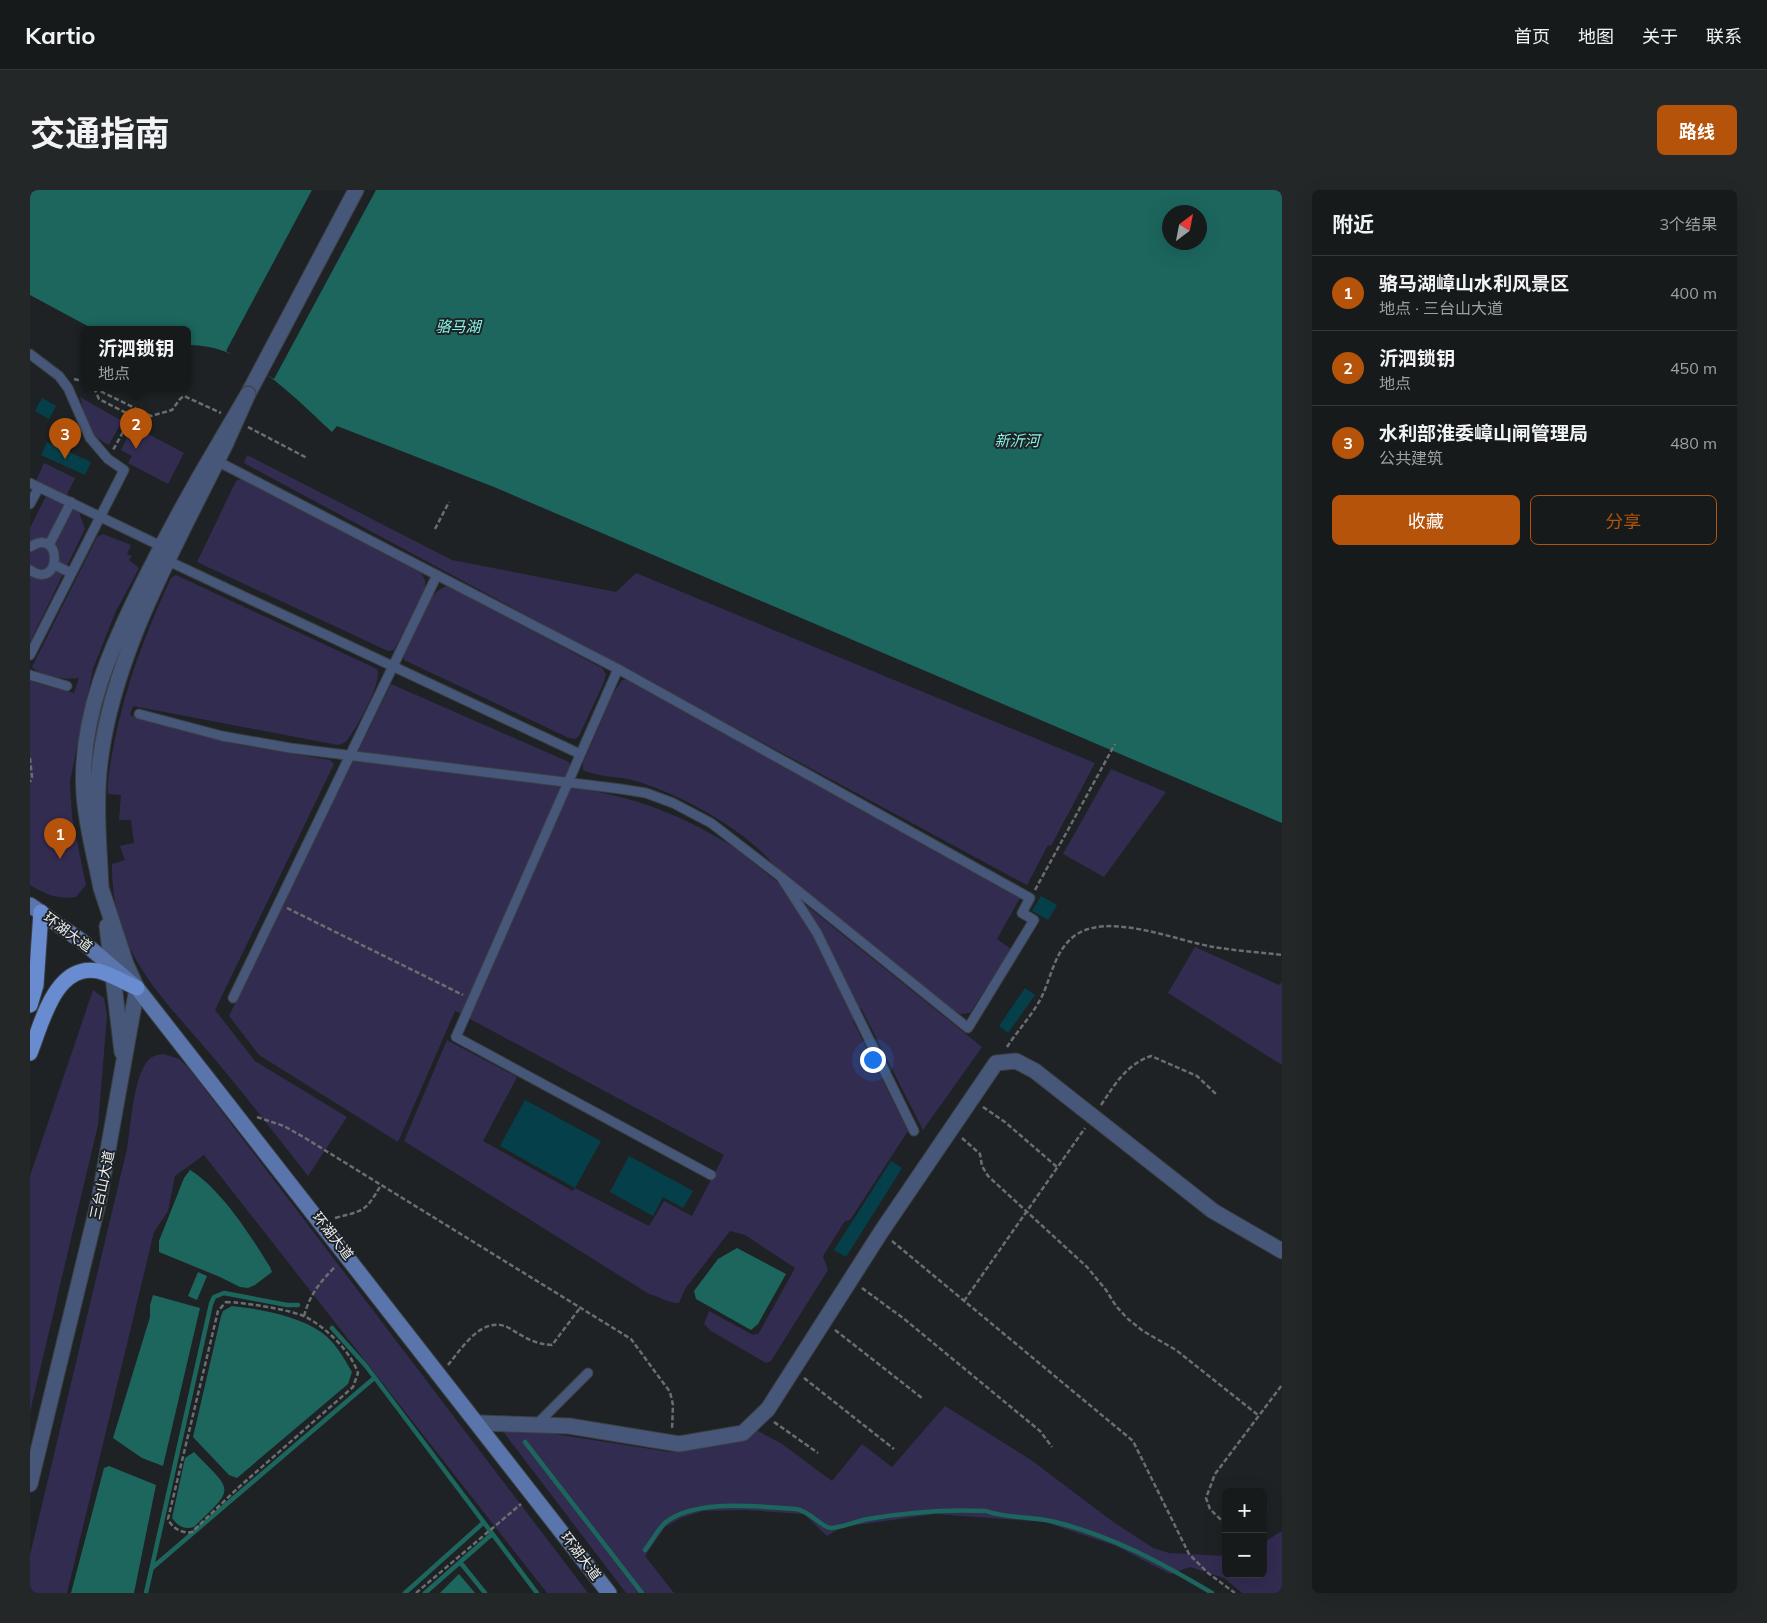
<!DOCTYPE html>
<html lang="zh">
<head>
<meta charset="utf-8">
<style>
	body { margin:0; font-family:Mulish,"Noto Sans SC",sans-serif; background:#232728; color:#f1f3f6 }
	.controls { position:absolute; right:15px; bottom:15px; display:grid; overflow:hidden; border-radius:8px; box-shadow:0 5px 20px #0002 }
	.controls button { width:45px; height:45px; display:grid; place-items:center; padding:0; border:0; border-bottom:1px solid #35383a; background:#161a1b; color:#f1f3f6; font:25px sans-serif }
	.compass { position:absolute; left:1132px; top:15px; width:45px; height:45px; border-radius:50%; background:#161a1b; box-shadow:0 5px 20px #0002; rotate:32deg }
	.you { position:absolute; left:842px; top:869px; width:18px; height:18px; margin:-12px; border:4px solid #fff; border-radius:50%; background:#1a73e8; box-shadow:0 0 0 8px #1a73e833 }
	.badge { display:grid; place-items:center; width:32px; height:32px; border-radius:50%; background:#b45309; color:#fff; font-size:16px; font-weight:700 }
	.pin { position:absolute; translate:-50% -41px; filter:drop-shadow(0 1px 2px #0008) }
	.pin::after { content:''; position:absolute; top:26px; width:18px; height:15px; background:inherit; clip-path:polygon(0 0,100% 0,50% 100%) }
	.popup { position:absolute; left:51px; top:136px; width:110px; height:65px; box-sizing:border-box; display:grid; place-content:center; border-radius:8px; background:#161a1b; filter:drop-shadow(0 1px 4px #0005); font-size:16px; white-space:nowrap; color:#9ea1a3 }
	.popup b { font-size:19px; color:#f1f3f6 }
	.popup::after { content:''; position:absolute; left:50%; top:100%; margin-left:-10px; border:10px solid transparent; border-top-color:#161a1b }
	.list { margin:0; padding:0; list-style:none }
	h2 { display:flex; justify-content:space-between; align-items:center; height:65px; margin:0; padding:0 20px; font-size:21px }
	h2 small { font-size:16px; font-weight:400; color:#9ea1a3 }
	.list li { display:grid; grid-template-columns:32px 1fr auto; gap:15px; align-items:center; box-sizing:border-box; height:75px; padding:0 20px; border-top:1px solid #35383a }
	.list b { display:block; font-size:19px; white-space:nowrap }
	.list p { margin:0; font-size:16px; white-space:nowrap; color:#9ea1a3 }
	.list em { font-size:16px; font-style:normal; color:#9ea1a3 }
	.actions { display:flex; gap:10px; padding:15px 20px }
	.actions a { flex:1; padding:11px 0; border:1px solid #b45309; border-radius:8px; text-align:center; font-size:18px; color:#b45309 }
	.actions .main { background:#b45309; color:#fff }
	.map { position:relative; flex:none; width:1252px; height:1403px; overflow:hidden; border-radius:8px }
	header { display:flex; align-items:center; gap:30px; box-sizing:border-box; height:70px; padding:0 25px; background:#161a1b; border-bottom:1px solid #35383a }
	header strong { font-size:24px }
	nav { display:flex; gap:28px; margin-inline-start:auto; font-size:18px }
	.intro { display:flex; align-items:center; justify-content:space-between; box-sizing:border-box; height:120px; padding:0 30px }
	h1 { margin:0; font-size:35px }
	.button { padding:12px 22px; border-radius:8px; background:#b45309; color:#fff; font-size:18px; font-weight:700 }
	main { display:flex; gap:30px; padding:0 30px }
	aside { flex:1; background:#161a1b; border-radius:8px; box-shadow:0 5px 20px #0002 }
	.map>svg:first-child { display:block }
	.green { fill:#322c51 }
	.water { fill:#1c665e; fill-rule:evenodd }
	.pier { fill:#1e2224 }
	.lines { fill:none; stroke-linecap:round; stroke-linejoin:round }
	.stream { stroke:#1c665e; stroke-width:4.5 }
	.building { fill:#05404a }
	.lane-casing { stroke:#3b3f41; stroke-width:11 }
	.street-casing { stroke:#3b3f41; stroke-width:17 }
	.secondary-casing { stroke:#3b3f41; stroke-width:17 }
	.primary-casing { stroke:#3b3f41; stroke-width:17 }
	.path { stroke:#6b6e70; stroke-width:2.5; stroke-dasharray:5 2.5; stroke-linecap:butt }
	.lane { stroke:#465779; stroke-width:9 }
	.street { stroke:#465779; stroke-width:15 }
	.secondary { stroke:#5a75ab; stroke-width:15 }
	.primary { stroke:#698cd1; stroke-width:15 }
	.street-bridge-casing { stroke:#3b3f41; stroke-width:17; stroke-linecap:butt }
	.street-bridge { stroke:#465779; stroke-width:15 }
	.labels { text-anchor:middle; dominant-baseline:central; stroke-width:4; stroke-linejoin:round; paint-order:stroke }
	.street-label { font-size:14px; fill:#eceff0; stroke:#1e2224 }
	.water-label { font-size:15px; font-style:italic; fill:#88f3e6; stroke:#1e2224 }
</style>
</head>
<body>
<header>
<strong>Kartio</strong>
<nav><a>首页</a><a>地图</a><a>关于</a><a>联系</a></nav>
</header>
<div class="intro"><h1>交通指南</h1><a class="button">路线</a></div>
<main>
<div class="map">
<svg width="1252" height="1403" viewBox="0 0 1252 1403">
	<rect width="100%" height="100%" fill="#1e2224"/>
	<!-- green -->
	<path class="green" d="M50,207L92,231L79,255C53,241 58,234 50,207Z
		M103,236L154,263L138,294L98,273L102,266L91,260Z
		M217,265L422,370L586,402L606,383L1065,573L1021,656L1018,655L997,695L214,273Z
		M14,273L45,288L36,307L5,293Z
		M211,289L391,383L395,390V399L364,460L358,461L167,372L206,291Z
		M16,306L49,322L55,339L0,452V338Z
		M73,344L101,355L97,364L102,366L99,370L109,378L85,423L63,479L40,591L42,627L56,695L46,707C28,710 15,704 0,695V491L44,503L49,488C35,490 13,488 2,477L67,347Z
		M146,385L347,479C353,491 327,537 318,549C315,553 312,554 308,555L103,516L100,525L211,555L300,570L304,574L185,820L225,871L317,927L278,986C248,948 219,910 188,873C134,808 81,765 82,674L95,670L90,656L104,653L101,630H89L91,605L78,604C77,587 81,571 84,554C95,496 116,442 141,388Z
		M418,396L572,478L576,484L574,492L549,546L545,549L539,548L374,470V464C383,445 397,399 418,396Z
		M599,489L991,706L967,749L981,759L940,823L931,824L923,820L745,677C719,641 645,601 602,590C586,586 568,587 553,580V573L583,504L592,490Z
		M361,494L539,572L550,599C607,607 656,627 705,658L952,857L893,940L831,818L823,831L878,941L820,1030L815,1031L793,1066L798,1080L741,1171L736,1173L681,1141L674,1134L679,1121L723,1145L729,1143L765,1078L715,1045L700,1041L655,1099L649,1113C640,1114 629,1106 619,1104L374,951L417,850L487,887L453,951L543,1001L545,998L619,1036L634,1011L662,1026L694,965L425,821L368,952L229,865L199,826Z
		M1081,579L1136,602L1074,687L1033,664Z
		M1165,757L1249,795L1252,792V875L1138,803Z
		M63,800L74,808L77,826L68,935L0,1222V986Z
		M133,864L149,869L158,877L558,1403H517L174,965L145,986L138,1021L124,1042L37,1403H0V1365L97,959C101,935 103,892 116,873C121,866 126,865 133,864Z
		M915,1216L1001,1270L1082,1331L1123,1358L1139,1363L1196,1366V1384H1233V1353L1252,1341V1403H1212L1194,1388L1160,1377L1140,1384L1086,1356L1015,1332L905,1324L812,1337L797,1346L774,1324L715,1320L673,1321L651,1328L635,1337L615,1366L644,1403H596L472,1240L518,1243L640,1262L716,1249L726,1240L752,1254L802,1291L832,1254L862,1277Z"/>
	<!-- water -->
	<path class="water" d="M0,0H1252V633L464,297L307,236L302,242C263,206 214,153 157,155V140H65L0,105ZM1140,22H1170V52H1140Z
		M160,980C192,1000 220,1045 240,1077L242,1082L225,1095L218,1098L210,1097L190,1087L129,1062V1051L154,988Z
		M707,1058L756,1084L728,1134L721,1140L666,1109L664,1101L688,1069Z
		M168,1082L177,1086L167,1110L158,1106Z
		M123,1105L170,1118L133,1276L112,1268L83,1248L120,1127V1115Z
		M202,1116C230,1119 268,1126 291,1142C305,1152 314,1168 322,1182L318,1194L207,1288L199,1285L163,1247L191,1126L193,1121Z
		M164,1262C204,1303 205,1297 164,1337C154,1340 148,1336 142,1328L155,1268Z
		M79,1276L126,1295L104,1403H41L74,1278Z
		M429,1384L445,1403H410Z"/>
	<!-- pier -->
	<path class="pier" d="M282,0H346L244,189L196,161Z"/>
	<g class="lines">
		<!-- stream -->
		<path class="stream" d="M302,1138L336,1176L507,1403
			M495,1252L612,1403
			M615,1360C622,1351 628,1339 636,1332C667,1308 729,1317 766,1319C780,1321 794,1339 801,1338C814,1337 826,1331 838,1329C878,1322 916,1319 956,1321C978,1329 1002,1326 1025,1332C1082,1346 1132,1373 1182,1403
			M430,1372L455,1403
			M122,1378L343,1189
			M116,1403L181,1114L184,1107L194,1103L257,1115H268
			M375,1403L453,1333
			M395,1403L462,1344"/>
	</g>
	<!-- building -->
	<path class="building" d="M12,208L26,216L19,229L5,221Z
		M17,252L61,272L55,285L11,265Z
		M1011,706L1027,715L1018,730L1002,721Z
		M995,798L1005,805L978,843L969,836Z
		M495,910L571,951L545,998L470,956Z
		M599,966L663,1001L653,1018L633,1007L623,1026L580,1002Z
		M861,971L872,978L816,1067L804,1060Z"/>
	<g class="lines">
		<!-- lane casing -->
		<g class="lane-casing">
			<path id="lane" d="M0,164L29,186L38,198L60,248L78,269L94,280L0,465
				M183,269L588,479L1000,708L992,723L1004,730L938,838L751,687
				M0,293L135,358
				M0,314L9,297
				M19,355L41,312
				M0,357C33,335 32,402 0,380
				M134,369L550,564
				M25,375L41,383
				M588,479L426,847L681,985
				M0,485L37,496
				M109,524L192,546L260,558L591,599L616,603L643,613L681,633L751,687L787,743L884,941
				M203,808L407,385
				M506,1235L558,1183"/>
		</g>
		<!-- street casing -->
		<g class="street-casing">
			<path id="street" d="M218,204L326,0
				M191,250C164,295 139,341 116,387C82,455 49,526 54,604C56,635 65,667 71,698C69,656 65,614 70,572C84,459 147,354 196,253
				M77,736L92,862
				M449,1233L539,1236L649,1254L713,1243L738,1219L851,1042L966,873L986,871L1005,881L1183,1021L1252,1061
				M0,1294L69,1010L107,798L96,774L71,698"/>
		</g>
		<!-- secondary casing -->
		<g class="secondary-casing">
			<path id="secondary" d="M0,715L53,752L107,798L579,1403"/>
		</g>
		<!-- primary casing -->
		<g class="primary-casing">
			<path id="primary" d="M0,815L6,795L11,722
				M0,863C12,833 25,773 68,781C81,784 95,793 107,798"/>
		</g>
		<!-- path -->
		<path class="path" d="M44,189L55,192
			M64,198L121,226L142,220L150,209L154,206L191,223
			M64,198L69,209L102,226L83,260
			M218,237L277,268
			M405,339L419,312
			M0,568L2,587L0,592
			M1005,700L1085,554
			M257,718L433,805
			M977,857C988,840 1005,822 1013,804C1022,784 1025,762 1043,747C1076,720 1146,751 1184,757C1206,761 1229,762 1252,765
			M1071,915C1085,894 1096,875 1121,866L1167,886L1186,904
			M953,917L975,932L1027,977
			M227,927L254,936L275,948L601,1149L640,1202L643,1215L642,1240
			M932,948L950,964L952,976L958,986L1057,1077L1076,1100L1086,1116L1098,1129L1113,1141L1146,1160L1228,1225
			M305,1028C335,1020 335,1022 351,995
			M862,1051L1103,1251L1159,1364L1178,1383L1205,1403
			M832,1098L873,1128L1010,1241L1022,1257
			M934,1111L1055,938
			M196,1112C212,1112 262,1120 276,1127C296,1138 320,1160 328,1183L323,1197L209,1297L162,1342C152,1344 142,1338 138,1329L188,1121Z
			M274,1126C280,1104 290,1092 306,1076
			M805,1140L892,1208
			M418,1175C432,1158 453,1124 479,1138C494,1147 504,1154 522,1155L550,1118
			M774,1188L864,1259
			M744,1232L788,1263
			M1196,1335L1180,1319L1176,1308L1185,1284L1252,1195
			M386,1403L491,1314"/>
		<!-- lane -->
		<use href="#lane" class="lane"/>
		<!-- street -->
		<use href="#street" class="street"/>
		<!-- secondary -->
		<use href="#secondary" class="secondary"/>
		<!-- primary -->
		<use href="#primary" class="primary"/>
		<!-- street-bridge casing -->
		<g class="street-bridge-casing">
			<path id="street-bridge" d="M191,250L218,204L196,253"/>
		</g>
		<!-- street-bridge -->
		<use href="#street-bridge" class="street-bridge"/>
	</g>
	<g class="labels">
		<!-- street labels -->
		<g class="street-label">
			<text transform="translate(38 742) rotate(36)">环湖大道</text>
			<text transform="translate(72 995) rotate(-78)">三台山大道</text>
			<text transform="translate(303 1046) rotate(52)">环湖大道</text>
			<text transform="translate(551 1366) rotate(53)">环湖大道</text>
		</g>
		<!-- water labels -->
		<g class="water-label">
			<text x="428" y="136">骆马湖</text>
			<text x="987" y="250">新沂河</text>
		</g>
	</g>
</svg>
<div class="controls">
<button>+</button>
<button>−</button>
</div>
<svg class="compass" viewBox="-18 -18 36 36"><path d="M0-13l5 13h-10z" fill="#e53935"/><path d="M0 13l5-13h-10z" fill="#9ea1a3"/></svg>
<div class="you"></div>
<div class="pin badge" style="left:30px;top:669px">1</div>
<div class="pin badge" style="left:106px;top:259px">2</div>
<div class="popup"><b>沂泗锁钥</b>地点</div>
<div class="pin badge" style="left:35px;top:269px">3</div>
</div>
<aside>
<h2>附近<small>3个结果</small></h2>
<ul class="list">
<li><span class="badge">1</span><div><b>骆马湖嶂山水利风景区</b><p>地点 · 三台山大道</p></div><em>400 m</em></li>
<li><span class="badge">2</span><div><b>沂泗锁钥</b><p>地点</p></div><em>450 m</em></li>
<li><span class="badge">3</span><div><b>水利部淮委嶂山闸管理局</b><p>公共建筑</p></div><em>480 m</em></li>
</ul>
<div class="actions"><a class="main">收藏</a><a>分享</a></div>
</aside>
</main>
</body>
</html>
